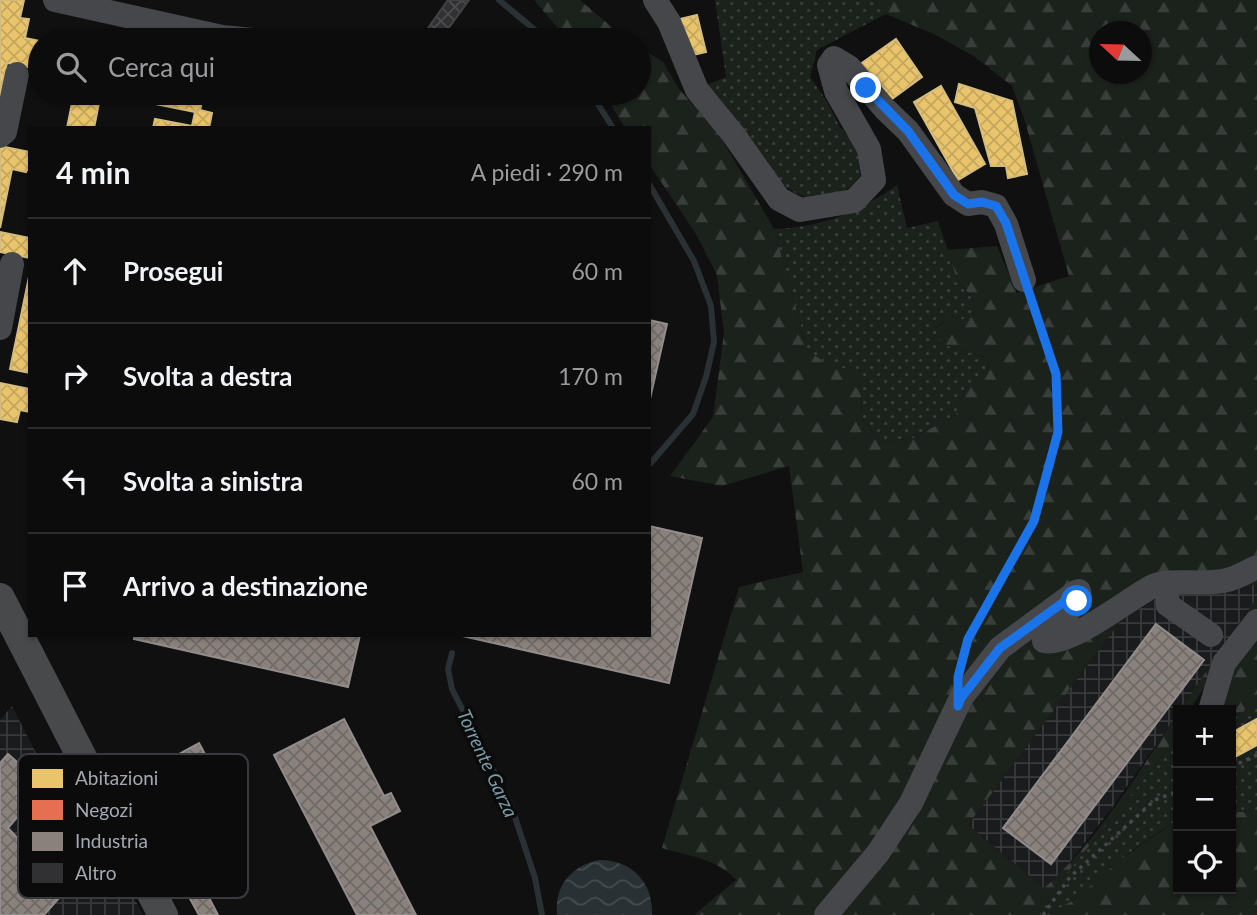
<!DOCTYPE html>
<html lang="it">
<head>
<meta charset="utf-8">
<style>
	body { margin:0; font-family:Lato,sans-serif; background:#1a1a1b; color:#f1f3f6 }
	.controls { position:absolute; right:21px; bottom:21px; display:grid; overflow:hidden; border-radius:0px; box-shadow:0 2px 5px #0004 }
	.controls button { width:63px; height:63px; display:grid; place-items:center; padding:0; border:0; border-bottom:2px solid #2c2c2e; background:#0c0c0d; color:#f1f3f6; font:35px sans-serif }
	.compass { position:absolute; left:1089px; top:21px; width:63px; height:63px; border-radius:50%; background:#0c0c0d; box-shadow:0 2px 5px #0004; rotate:292deg }
	.stop { position:absolute; width:21px; height:21px; margin:-16px; border:5px solid #1a73e8; border-radius:50%; background:#fff }
	.stop.end { background:#1a73e8; border-color:#fff; box-shadow:0 2px 7px #0008 }
	.list { margin:0; padding:0; list-style:none }
	h2 { display:flex; justify-content:space-between; align-items:center; height:91px; margin:0; padding:0 28px; font-size:30px }
	h2 small { font-size:23px; font-weight:400; color:#9a9b9d }
	.list li { display:grid; grid-template-columns:46px 1fr auto; gap:21px; align-items:center; box-sizing:border-box; height:105px; padding:0 28px; border-top:2px solid #2c2c2e }
	.list b { display:block; font-size:26px; white-space:nowrap }
	.list em { font-size:23px; font-style:normal; color:#9a9b9d }
	.icon { flex:none; width:38px; height:38px; fill:none; stroke:currentColor; stroke-width:2; stroke-linecap:round; stroke-linejoin:round }
	.map { position:relative; flex:none; width:1257px; height:915px; overflow:hidden }
	.search { position:absolute; background:#0c0c0d; box-shadow:0 2px 5px #0004; left:28px; top:28px; width:623px; height:77px; display:flex; align-items:center; gap:18px; box-sizing:border-box; padding:0 24px; border-radius:38px; color:#9a9b9d; font-size:26px }
	.panel { position:absolute; background:#0c0c0d; box-shadow:0 2px 5px #0004; left:28px; top:126px; width:623px; height:511px; border-radius:0px }
	.map>svg:first-child { display:block }
	.industrial { fill:url(#industrial-grid) }
	.green { fill:url(#green-dots) }
	.forest { fill:url(#forest-firs); fill-rule:evenodd }
	.water { fill:url(#water-waves) }
	.homes { fill:url(#homes-cross-hatch); stroke:#d4bc7f; stroke-width:2 }
	.industry { fill:url(#industry-cross-hatch); stroke:#928d8c; stroke-width:2 }
	.lines { fill:none; stroke-linecap:round; stroke-linejoin:round }
	.stream { stroke:#293135; stroke-width:6 }
	.building { fill:url(#building-cross-hatch); stroke:#404244; stroke-width:2 }
	.path { stroke:#47484b; stroke-width:3.5; stroke-dasharray:3.5 5; stroke-linecap:butt }
	.minor { stroke:#45474a; stroke-width:24 }
	.major { stroke:#48494b; stroke-width:30 }
	.route { stroke:#1a73e8; stroke-width:9 }
	.labels { text-anchor:middle; dominant-baseline:central; stroke-width:7; stroke-linejoin:round; paint-order:stroke }
	.water-label { font-size:19px; font-style:italic; fill:#7c9ca9; stroke:#0b0b0c }
	.key { fill:#0b0b0c; stroke:#393a3e; stroke-width:2 }
	.key-label { font-size:19px; fill:#a3a9b1 }
</style>
</head>
<body>
<div class="map">
<svg width="1257" height="915" viewBox="0 0 1257 915">
	<defs>
		<pattern id="industrial-grid" width="8" height="8" patternUnits="userSpaceOnUse" patternTransform="scale(1.75)"><rect width="8" height="8" fill="#1a1b1c"/><path d="M0 4h8M4 0v8" fill="none" stroke="#38393b"/></pattern>
		<pattern id="green-dots" width="8" height="8" patternUnits="userSpaceOnUse" patternTransform="scale(1.75)"><rect width="8" height="8" fill="#1b211b"/><path d="M2 2h.1M6 6h.1" fill="none" stroke="#393e3a" stroke-width="1.8" stroke-linecap="round"/></pattern>
		<pattern id="forest-firs" width="22" height="20" patternUnits="userSpaceOnUse" patternTransform="scale(1.75)"><rect width="22" height="20" fill="#1b211b"/><path d="M5 1l3.5 6h-7zM16 11l3.5 6h-7z" fill="#393e3a"/></pattern>
		<pattern id="water-waves" width="16" height="10" patternUnits="userSpaceOnUse" patternTransform="scale(1.75)"><rect width="16" height="10" fill="#293135"/><path d="M0 5q4-4 8 0t8 0" fill="none" stroke="#454c50"/></pattern>
		<pattern id="homes-cross-hatch" width="8" height="8" patternUnits="userSpaceOnUse" patternTransform="scale(1.75)"><rect width="8" height="8" fill="#e9c46a"/><path d="M0 0l8 8M0 8l8-8" fill="none" stroke="#c4a75f"/></pattern>
		<pattern id="industry-cross-hatch" width="8" height="8" patternUnits="userSpaceOnUse" patternTransform="scale(1.75)"><rect width="8" height="8" fill="#8a817c"/><path d="M0 0l8 8M0 8l8-8" fill="none" stroke="#6f6a67"/></pattern>
		<pattern id="building-cross-hatch" width="8" height="8" patternUnits="userSpaceOnUse" patternTransform="scale(1.75)"><rect width="8" height="8" fill="#313133"/><path d="M0 0l8 8M0 8l8-8" fill="none" stroke="#4c4c4e"/></pattern>
	</defs>
	<rect width="100%" height="100%" fill="#101011"/>
	<!-- industrial -->
	<path class="industrial" d="M1257,584V597L1247,614L1112,808L1063,871L1044,888L968,825L1122,619L1165,594L1220,593Z
		M12,706L56,792L72,779L143,915H0V720Z"/>
	<!-- green -->
	<path class="green" d="M715,0H873L886,14L817,50L810,77L826,100L840,127L859,149L860,177C853,183 846,192 838,195C818,204 797,197 781,183L704,86L726,77Z
		M897,185L907,228L938,221L957,279L973,299L976,312L966,320L949,317L937,327L942,344L987,358L988,374L966,385L956,415L913,438L881,443L861,416L862,388L808,351L774,229C823,227 857,213 897,185Z
		M1257,703V812H1231V717Z
		M1178,730V819C1159,832 1139,845 1120,860C1101,875 1065,915 1040,915L1042,899L1053,890L1166,752Z"/>
	<!-- forest -->
	<path class="forest" d="M534,0H580L627,40H568Z
		M873,0H1257V584L1220,593L1165,594L1122,619L968,825L1044,888C1096,843 1140,770 1178,713V730L1166,752L1053,890L1042,899L1040,915H694L736,880C718,859 689,856 662,848L739,587L803,572L789,466L722,486L670,476L713,417L724,333L717,275L696,234L649,164V128H625L604,93H639V47L663,62L679,89L719,134L774,229L808,351L832,367L854,369L862,388L861,416L881,443L913,438L956,415L966,385L988,373L987,358L942,344L937,328L949,317L966,320L975,312L973,299L957,279L947,250L997,246L1017,293L1069,276L1024,118L1012,86L975,57L936,35L886,14ZM1100,32H1142V74H1100Z
		M1257,597V703L1231,717V710H1207L1217,666L1190,710H1180Z
		M1231,812H1257V915H1046L1074,900L1120,860L1178,819V889H1231Z"/>
	<!-- water -->
	<path class="water" d="M599,860C632,860 653,882 652,915H557C554,886 571,866 599,860Z"/>
	<!-- homes -->
	<path class="homes" d="M0,0H24L20,18L29,19L25,38L40,41V75L32,73L33,68L7,63L0,98Z
		M697,15L706,52L688,56L680,19Z
		M896,39L922,77L885,104L859,65Z
		M959,84L1012,101L1027,174L1008,178L1006,166H991L975,108L955,102Z
		M941,86L985,164L958,180L914,102Z
		M74,93H201L204,94L200,110L212,113L209,128H153L155,119L192,126L195,112L101,93L94,128H67Z
		M0,146L30,152V170H27L26,172L12,169L0,228Z
		M0,232L30,238V258L0,252Z
		M30,272V373L10,369Z
		M0,383L30,389V412L20,410L17,422L0,419Z
		M1257,719V745L1231,759V733Z"/>
	<!-- industry -->
	<path class="industry" d="M649,320L667,324L650,399H649Z
		M649,526L702,538L669,683L458,635H649Z
		M1156,624L1204,660L1051,864L1003,828Z
		M135,635H360L348,687L134,639Z
		M344,719L384,796L391,793L400,811L370,826L416,915H357L274,755Z
		M199,743L244,827L176,864L151,818L190,797L170,759Z
		M8,754L32,775L16,793L28,804L8,828L66,890L44,915H0V763Z
		M203,886L218,915H199L188,895Z"/>
	<g class="lines">
		<!-- stream -->
		<path class="stream" d="M499,0L547,40
			M591,93L613,128
			M649,184L694,261L711,306L714,342L706,377L693,414L649,465
			M452,653L448,669L452,689L511,805L535,878L542,915"/>
	</g>
	<!-- building -->
	<path class="building" d="M448,0H469L440,40H424L421,38Z
		M474,29L484,40H461Z"/>
	<g class="lines">
		<!-- path -->
		<path class="path" d="M963,656L968,639L1034,521L1058,432L1056,374L1031,301
			M1231,767L1257,755
			M1043,915L1070,877L1155,800L1178,791"/>
		<!-- minor -->
		<path class="minor" d="M55,0L222,37L253,40
			M655,0L669,22L697,90L733,134L779,199L800,210L854,201L874,180L869,149L836,91L829,65L834,58L849,67L885,109L908,131L954,195L968,204L982,202L996,206L1006,224L1024,280
			M0,136L5,132L17,74
			M0,328L12,264
			M1166,584L1168,605L1211,635
			M1210,710L1224,663L1257,621
			M826,915L878,853L911,803L961,698L1000,648L1076,592L1079,591L1080,597L1044,641C1069,647 1128,599 1153,586C1170,578 1208,586 1227,580C1237,578 1248,571 1257,567"/>
		<!-- major -->
		<path class="major" d="M0,598L163,915"/>
	</g>
	<g class="lines">
		<!-- route -->
		<path class="route" d="M866,88L908,131L954,195L968,204L982,202L996,206L1006,223L1056,374L1058,432L1034,521L968,639L958,677V706L961,698L1000,648L1079,591L1081,594L1077,601"/>
	</g>
	<g class="labels">
		<!-- water labels -->
		<g class="water-label">
			<text transform="translate(488 763) rotate(65)">Torrente Garza</text>
		</g>
	</g>
	<!-- legend -->
	<rect x="18" y="754" width="230" height="144" rx="10" class="key"/>
	<rect x="32" y="769" width="31" height="19" fill="#e9c46a"/>
	<rect x="32" y="800" width="31" height="20" fill="#e76f51"/>
	<rect x="32" y="832" width="31" height="19" fill="#8a817c"/>
	<rect x="32" y="863" width="31" height="20" fill="#313133"/>
	<g class="key-label">
		<text x="75" y="785">Abitazioni</text>
		<text x="75" y="817">Negozi</text>
		<text x="75" y="848">Industria</text>
		<text x="75" y="880">Altro</text>
	</g>
</svg>
<div class="controls">
<button>+</button>
<button>−</button>
<button><svg class="icon" aria-label="locate" viewBox="0 0 24 24"><circle cx="12" cy="12" r="6"/><path d="M12 2v4M12 18v4M2 12h4M18 12h4"/></svg></button>
</div>
<svg class="compass" viewBox="-18 -18 36 36"><path d="M0-13l5 13h-10z" fill="#e53935"/><path d="M0 13l5-13h-10z" fill="#9a9b9d"/></svg>
<div class="stop" style="left:1077px;top:601px"></div>
<div class="stop end" style="left:866px;top:88px"></div>
<div class="search"><svg class="icon" aria-label="search" viewBox="0 0 24 24"><circle cx="10" cy="10" r="6"/><path d="M15 15l6 6"/></svg>Cerca qui</div>
<section class="panel">
<h2>4 min<small>A piedi · 290 m</small></h2>
<ul class="list">
<li><svg class="icon" aria-label="ahead" viewBox="0 0 24 24"><path d="M12 20V5M6 11l6-6 6 6"/></svg><div><b>Prosegui</b></div><em>60 m</em></li>
<li><svg class="icon" aria-label="right" viewBox="0 0 24 24"><path d="M7 20v-9h11M14 6l5 5-5 5"/></svg><div><b>Svolta a destra</b></div><em>170 m</em></li>
<li><svg class="icon" aria-label="left" viewBox="0 0 24 24"><path d="M17 20v-9H6M10 6l-5 5 5 5"/></svg><div><b>Svolta a sinistra</b></div><em>60 m</em></li>
<li><svg class="icon" aria-label="arrive" viewBox="0 0 24 24"><path d="M6 21V4h12l-3 4 3 4H6"/></svg><div><b>Arrivo a destinazione</b></div></li>
</ul>
</section>
</div>
</body>
</html>
